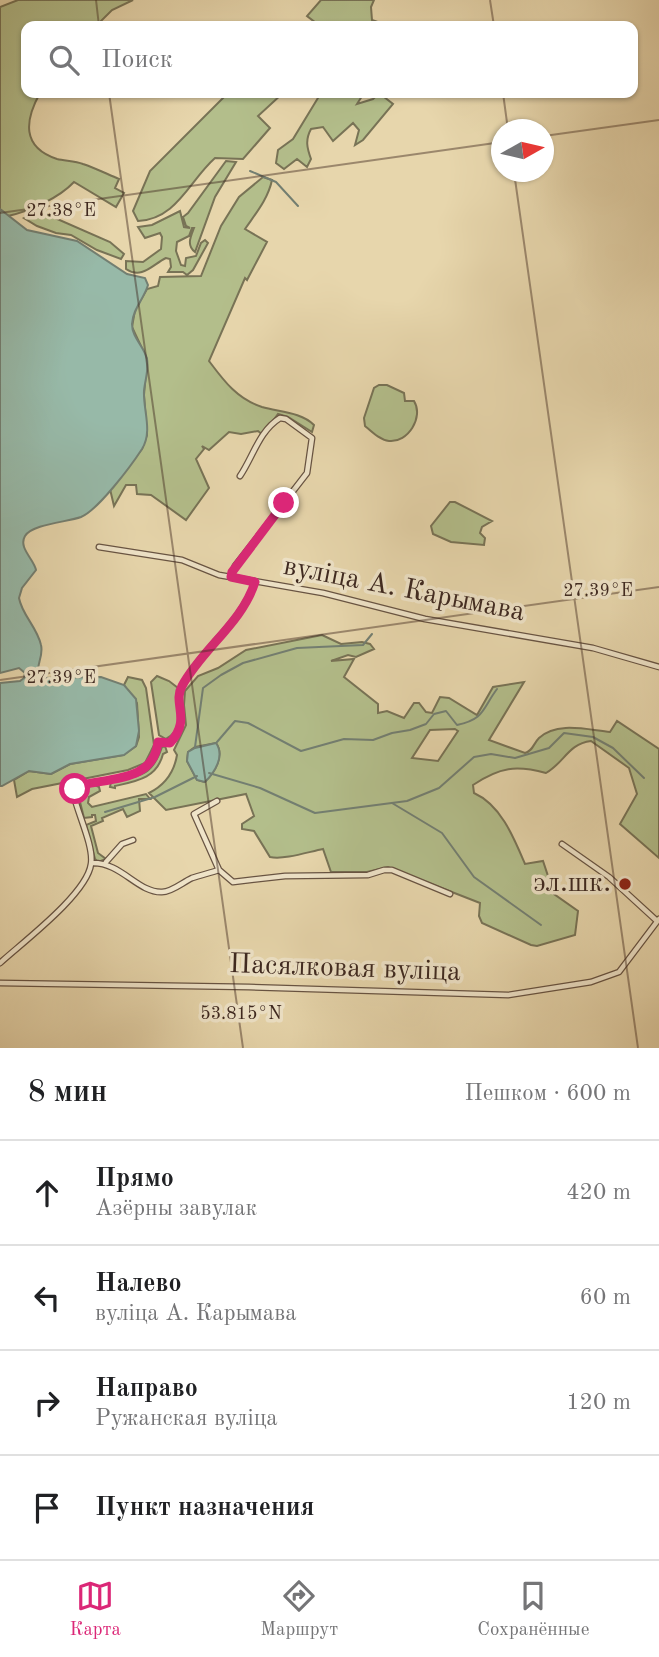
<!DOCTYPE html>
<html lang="ru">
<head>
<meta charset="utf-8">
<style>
	body { margin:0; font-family:"Old Standard TT",serif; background:#f2f2f2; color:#202124 }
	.compass { position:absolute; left:491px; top:119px; width:63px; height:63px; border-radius:50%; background:#fff; box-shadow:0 2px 5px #0004; rotate:82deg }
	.stop { position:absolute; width:21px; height:21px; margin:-16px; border:5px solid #db2777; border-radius:50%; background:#fff }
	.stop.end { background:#db2777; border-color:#fff; box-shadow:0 2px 7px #0008 }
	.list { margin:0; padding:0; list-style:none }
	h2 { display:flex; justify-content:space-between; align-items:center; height:91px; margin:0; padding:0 28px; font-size:30px }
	h2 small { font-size:23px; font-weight:400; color:#757577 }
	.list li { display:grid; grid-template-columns:46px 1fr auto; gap:21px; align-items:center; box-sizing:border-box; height:105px; padding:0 28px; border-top:2px solid #e0e0e0 }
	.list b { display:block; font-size:26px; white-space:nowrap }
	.list p { margin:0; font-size:23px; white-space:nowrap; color:#757577 }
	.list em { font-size:23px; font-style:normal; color:#757577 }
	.icon { flex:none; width:38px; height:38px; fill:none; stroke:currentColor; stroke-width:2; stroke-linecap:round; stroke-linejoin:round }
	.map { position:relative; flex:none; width:659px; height:1048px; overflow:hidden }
	.search { position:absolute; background:#fff; box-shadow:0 2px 5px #0004; left:21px; right:21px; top:21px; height:77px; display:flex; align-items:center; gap:18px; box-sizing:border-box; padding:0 24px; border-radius:14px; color:#757577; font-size:26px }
	.sheet { height:511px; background:#fff }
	nav { display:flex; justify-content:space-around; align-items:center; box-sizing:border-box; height:98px; border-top:2px solid #e0e0e0; background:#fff; font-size:19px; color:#757577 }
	nav a { display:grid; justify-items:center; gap:4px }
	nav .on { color:#db2777 }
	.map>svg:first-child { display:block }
	.green { fill:#b3be8b; stroke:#787356; stroke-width:2; fill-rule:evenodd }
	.water { fill:#97b9a8; stroke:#737f72; stroke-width:2 }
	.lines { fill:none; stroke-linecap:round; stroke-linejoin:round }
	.stream { stroke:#737f72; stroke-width:2 }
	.street-casing { stroke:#685443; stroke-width:7 }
	.street { stroke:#efe4c9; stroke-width:4.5 }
	.route { stroke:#db2777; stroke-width:9 }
	.ticks { fill:none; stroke:#3d2820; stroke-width:2; stroke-opacity:0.45 }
	.poi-dot { fill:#8f2418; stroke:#efe4c9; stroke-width:2.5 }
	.labels { text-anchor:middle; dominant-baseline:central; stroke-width:7; stroke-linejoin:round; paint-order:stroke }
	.street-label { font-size:28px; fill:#3d2820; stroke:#efe4c9 }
	.poi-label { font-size:28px; fill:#3d2820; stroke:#efe4c9; text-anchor:end }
	.ticks-label { font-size:18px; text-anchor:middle; fill:#3d2820; stroke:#efe4c9; stroke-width:7; stroke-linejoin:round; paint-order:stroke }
</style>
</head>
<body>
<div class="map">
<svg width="659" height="1048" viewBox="0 0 659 1048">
	<rect width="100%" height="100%" fill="#e7d6ac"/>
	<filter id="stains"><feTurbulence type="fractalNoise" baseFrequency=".00286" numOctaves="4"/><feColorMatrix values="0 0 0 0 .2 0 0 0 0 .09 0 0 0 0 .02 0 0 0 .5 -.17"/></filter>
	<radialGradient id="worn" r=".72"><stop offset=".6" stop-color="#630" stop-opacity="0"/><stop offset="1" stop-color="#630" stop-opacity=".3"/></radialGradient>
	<!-- green -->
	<path class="green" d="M18,0H133L112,10L96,26H26V93H40C25,120 21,147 57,159C65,161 75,161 83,164C95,168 107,174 119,179L115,188L124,193L116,207L74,182C59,198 30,211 8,216L0,209V7Z
		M321,0H374L371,7L372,20L389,26H320L307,16Z
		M228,93H283L258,116L270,128L243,159L215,158C189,181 177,219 138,221L133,211L150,171Z
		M321,93H364L357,104L373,99L379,93L393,104L363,140L355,145L359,130L353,123L333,141L323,127L311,129C305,140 307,148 311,159L307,167L297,159L284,169L276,163L278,150L293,139Z
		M226,161L236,162L215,197L195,252C186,245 191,236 194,228H192L189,236L177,242L176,251L181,265L185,266L186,258L196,256L201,243L205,240L208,243L193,270L187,275L183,272H168L171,267L170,259L166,258C153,264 142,280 126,269V261L143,262L161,249L162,237L160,233L145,238L138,227L152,225L180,211L184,227L190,228L186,226L183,217L188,213Z
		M263,177L272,180C268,199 256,213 245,229L267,242L247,280L245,278L209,361C224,381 237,399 262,407C279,412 301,412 314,425L312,432L288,417L278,414L263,435L258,431L241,434L229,432L209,450L202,446L204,449L196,459L209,488L186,520L151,495L137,494L136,485H126L114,506L110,489L142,449L147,435L144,395L147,359L132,327L135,310L147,289L158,286L160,277L201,276L221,226L239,197Z
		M39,211L110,242L124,254L121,259L97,250L71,235L56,233L37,226L24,218Z
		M379,385H387L404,393L405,401H414C424,417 408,443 389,441C380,440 372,432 365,426L364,418L374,388Z
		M450,502H455L492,521L482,527L480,533L485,538L484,545L451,542L433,534L431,526Z
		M322,635L341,644L362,642L370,644L374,649L356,657L348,655L331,661L354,659L344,677L378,704V713L387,711L404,718L414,703H419L426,712L432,713L440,697L449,698L477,715L493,687L524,682L489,740L525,753C533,751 533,744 539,738C557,721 588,730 610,732L617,721L659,749V858L620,824L637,794L629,768L591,741C568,744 565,762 546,773C516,765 500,767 473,785L474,793C501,805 514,838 525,864L543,861L554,894L578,911L575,935L537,946L531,945L482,923L479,916L480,903L388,867L367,872H331L323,849C308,852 284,860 270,857L254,831L242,829V824L254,816L246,794L166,810L149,793C165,785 174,773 177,755L174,750L186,725L184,705L185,691L198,676L218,668L246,650ZM455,729L458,731L438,761L412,758L430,730ZM216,743C225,755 215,773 204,782L197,780L187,761L188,752L195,747Z
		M157,676L169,681L178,688C177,707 186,728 166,739L159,735L151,682Z
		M128,677L142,680L146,688L154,745L145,763L128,770L32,789L17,797L14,780L29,771L51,774L70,764L123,755L136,746L139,737L137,703L124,685Z
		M165,746L167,752L163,754C157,778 137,781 115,786V788L110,787L111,782C139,776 152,777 162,747Z
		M95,785L99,787L100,791L89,797L88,803L92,807L146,794L150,799H139L140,811L127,817L123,809L102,818L103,821L91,826L98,853L106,859L98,862L95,859L86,825L96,821L95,815H92V817L84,818L78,794L84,788Z"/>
	<!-- water -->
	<path class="water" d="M0,209L27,230L77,241L127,274L145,278L148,285C144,299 133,308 132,324C132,338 144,346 147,359C149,370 145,380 144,391C143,410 153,431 142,449C131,466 98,510 81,517C68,522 32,524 25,536C18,548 34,559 36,570L22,588L19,598C22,615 37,627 41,645C44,657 35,666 38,678L101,677L124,685L136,699L139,731L136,746L124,755L70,764L51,774L29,771L2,786H0V683L20,681L24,678L25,673L19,668L0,673Z
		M216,743C225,756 215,772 205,782L197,780L187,761L188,752L195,748Z"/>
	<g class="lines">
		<!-- stream -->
		<path class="stream" d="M250,171L276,182L298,206
			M217,742L235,721L248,723L301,751L344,739L373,740L392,733L410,730L426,724L434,714L446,711L457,725C485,719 482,709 497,689
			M195,747L203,688L221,675L243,663L297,648L363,645L372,634
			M209,773L260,788L315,813L407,801L439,788L474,757L491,754L515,758L549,748L564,733L593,737L613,748L644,778
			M392,803L442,833L474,877L541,925
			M105,812L155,797L197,776"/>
		<!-- street casing -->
		<g class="street-casing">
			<path id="street" d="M99,547L182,560L219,575L323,593L425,619L593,648L659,667
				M231,577L235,566L307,473L312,438L286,419L280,418C259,431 253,457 240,476
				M217,801L194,814L219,870
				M562,844L609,877L657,921
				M106,862L122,844L133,840
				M92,863C121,862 138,893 162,892C172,892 183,882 192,878C201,875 210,873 219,870L233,882L285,876L368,875L384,870H392L450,894
				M0,963C23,942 87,894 91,864C94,847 78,814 74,796L75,789L81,785C111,778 154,781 158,742H170C192,719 172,705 182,686C202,648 241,623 255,582
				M0,983L249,987L508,995L591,982L619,972L659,919"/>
		</g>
		<!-- street -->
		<use href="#street" class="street"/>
	</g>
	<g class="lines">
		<!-- route -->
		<path class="route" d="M75,789L81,785C111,778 154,781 158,742L170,743C192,719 172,704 182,686C202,649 242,623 255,582L231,577L232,572L284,503"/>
	</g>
	<!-- ticks -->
	<path class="ticks" d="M96,0L99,26M490,0L494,26M109,93L243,1048M503,93L508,130M544,136L659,120M514,172L638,1048M0,213L502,142M0,680L659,587"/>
	<!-- markers -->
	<circle class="poi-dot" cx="625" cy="884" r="7"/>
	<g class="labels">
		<!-- street labels -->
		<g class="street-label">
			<text transform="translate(404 590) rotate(11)">вуліца А. Карымава</text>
			<text transform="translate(345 969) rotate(2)">Пасялковая вуліца</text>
		</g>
		<!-- poi labels -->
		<g class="poi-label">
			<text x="611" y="884">эл.шк.</text>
		</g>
	</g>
	<g class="ticks-label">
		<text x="61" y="216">27.38°E</text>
		<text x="598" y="596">27.39°E</text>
		<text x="61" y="683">27.39°E</text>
		<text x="241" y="1019">53.815°N</text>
	</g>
	<rect width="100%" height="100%" filter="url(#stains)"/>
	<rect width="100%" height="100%" fill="url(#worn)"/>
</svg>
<svg class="compass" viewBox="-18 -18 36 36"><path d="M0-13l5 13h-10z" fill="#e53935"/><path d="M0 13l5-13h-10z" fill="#757577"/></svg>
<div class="stop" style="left:75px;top:789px"></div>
<div class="stop end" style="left:284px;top:503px"></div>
<div class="search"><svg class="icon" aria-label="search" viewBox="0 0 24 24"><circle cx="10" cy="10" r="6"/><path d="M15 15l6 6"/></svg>Поиск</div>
</div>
<section class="sheet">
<h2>8 мин<small>Пешком · 600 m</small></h2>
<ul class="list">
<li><svg class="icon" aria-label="ahead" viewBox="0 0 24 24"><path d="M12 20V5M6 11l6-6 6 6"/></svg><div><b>Прямо</b><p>Азёрны завулак</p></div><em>420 m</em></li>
<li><svg class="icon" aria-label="left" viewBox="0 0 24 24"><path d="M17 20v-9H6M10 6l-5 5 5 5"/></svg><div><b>Налево</b><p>вуліца А. Карымава</p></div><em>60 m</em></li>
<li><svg class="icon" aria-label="right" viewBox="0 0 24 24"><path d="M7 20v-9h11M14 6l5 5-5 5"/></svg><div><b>Направо</b><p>Ружанская вуліца</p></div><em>120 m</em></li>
<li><svg class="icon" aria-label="arrive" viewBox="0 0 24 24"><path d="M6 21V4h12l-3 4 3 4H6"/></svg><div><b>Пункт назначения</b></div></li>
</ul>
</section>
<nav>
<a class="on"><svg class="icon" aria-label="map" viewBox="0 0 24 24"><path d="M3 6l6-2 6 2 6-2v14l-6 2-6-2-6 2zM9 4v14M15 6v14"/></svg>Карта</a>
<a><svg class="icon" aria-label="directions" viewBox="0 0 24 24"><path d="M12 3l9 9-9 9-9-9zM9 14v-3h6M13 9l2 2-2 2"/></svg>Маршрут</a>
<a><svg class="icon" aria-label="saved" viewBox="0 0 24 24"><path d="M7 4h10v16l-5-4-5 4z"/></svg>Сохранённые</a>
</nav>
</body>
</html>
